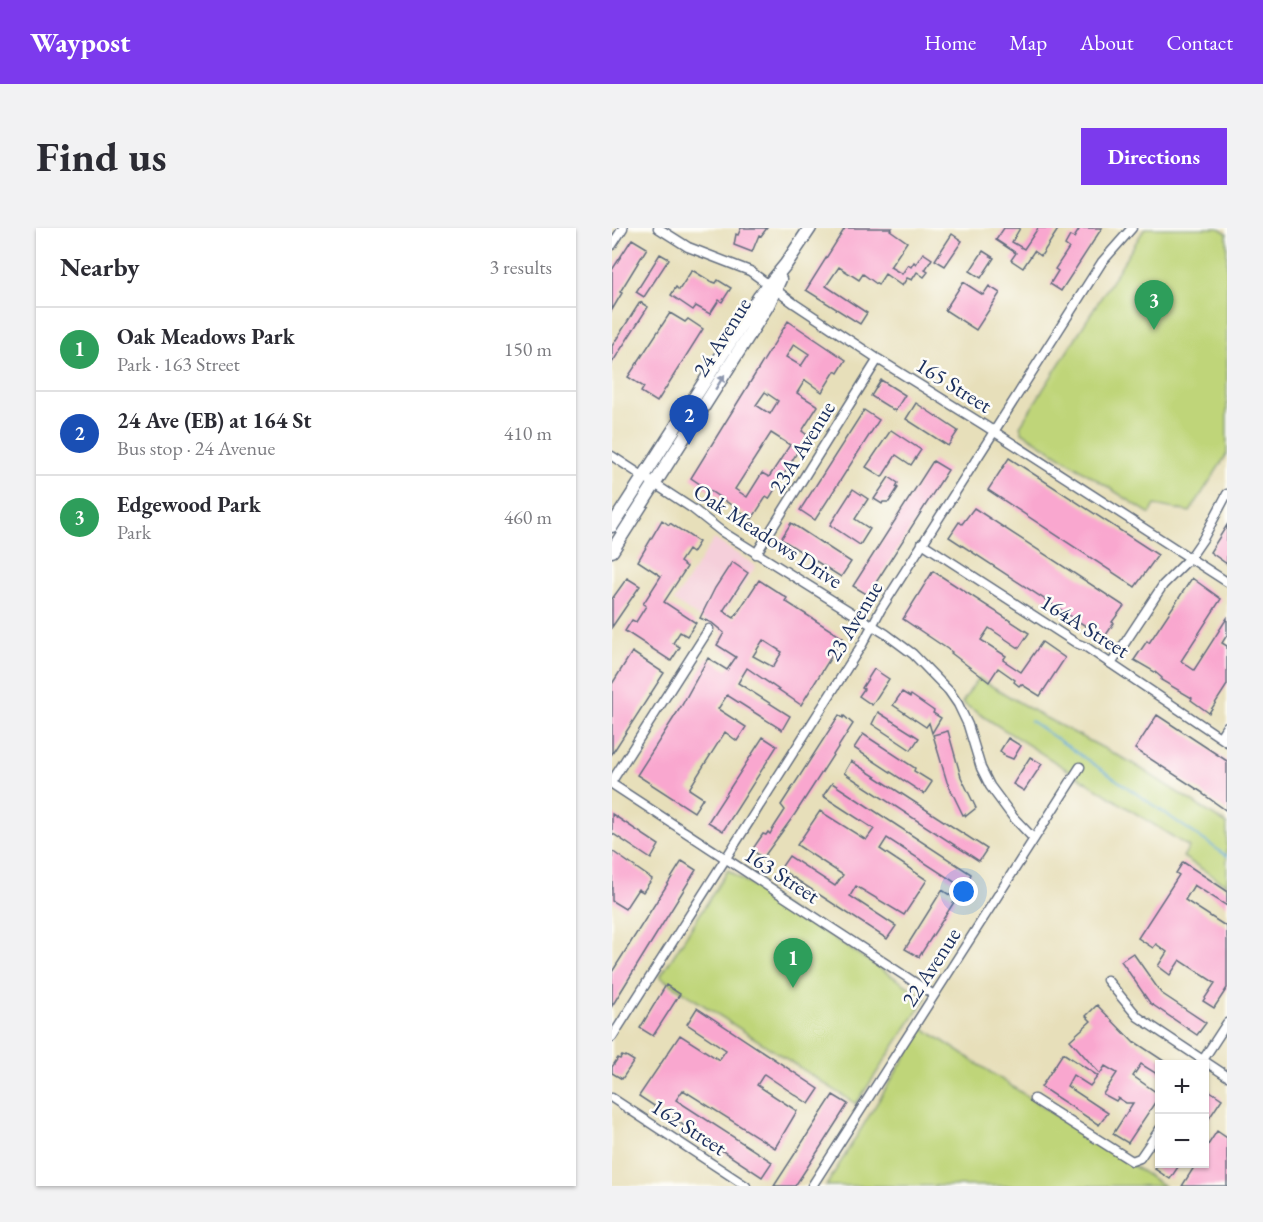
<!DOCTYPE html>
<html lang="en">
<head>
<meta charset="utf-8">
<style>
	body { margin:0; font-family:"EB Garamond",serif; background:#f2f2f3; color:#2b2b33 }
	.controls { position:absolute; right:18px; bottom:18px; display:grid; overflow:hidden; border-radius:0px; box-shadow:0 2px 4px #0004 }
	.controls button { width:54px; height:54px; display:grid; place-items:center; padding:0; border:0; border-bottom:2px solid #e1e1e2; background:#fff; color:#2b2b33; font:30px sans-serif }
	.you { position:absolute; left:352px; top:664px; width:21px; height:21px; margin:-15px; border:4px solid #fff; border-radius:50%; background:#1a73e8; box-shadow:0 0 0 9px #1a73e833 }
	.badge { display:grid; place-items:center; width:39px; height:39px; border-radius:50%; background:#7c3aed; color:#fff; font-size:20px; font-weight:700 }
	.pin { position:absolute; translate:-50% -50px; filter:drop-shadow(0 2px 3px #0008) }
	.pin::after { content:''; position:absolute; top:32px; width:21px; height:18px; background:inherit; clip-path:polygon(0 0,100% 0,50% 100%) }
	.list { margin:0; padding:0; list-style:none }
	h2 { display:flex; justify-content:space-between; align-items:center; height:78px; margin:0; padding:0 24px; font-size:26px }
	h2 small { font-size:20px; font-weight:400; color:#7c7c81 }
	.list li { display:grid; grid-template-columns:39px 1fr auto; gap:18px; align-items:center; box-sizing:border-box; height:84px; padding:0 24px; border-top:2px solid #e1e1e2 }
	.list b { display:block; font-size:22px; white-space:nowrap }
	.list p { margin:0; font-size:20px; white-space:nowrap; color:#7c7c81 }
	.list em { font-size:20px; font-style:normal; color:#7c7c81 }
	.map { position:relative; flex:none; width:615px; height:958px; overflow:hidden; border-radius:0px }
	header { display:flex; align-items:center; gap:36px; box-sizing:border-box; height:84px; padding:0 30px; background:#7c3aed; color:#fff }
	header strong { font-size:28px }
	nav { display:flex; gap:33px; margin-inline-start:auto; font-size:21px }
	.intro { display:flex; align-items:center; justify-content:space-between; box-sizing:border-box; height:144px; padding:0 36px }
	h1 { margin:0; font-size:42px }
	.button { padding:15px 27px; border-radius:0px; background:#7c3aed; color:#fff; font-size:21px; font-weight:700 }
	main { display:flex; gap:36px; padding:0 36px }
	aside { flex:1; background:#fff; border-radius:0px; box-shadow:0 2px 4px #0004 }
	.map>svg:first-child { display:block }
	.built { fill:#f5cfda }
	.green { fill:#bfd579; stroke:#6d826c; stroke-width:1.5 }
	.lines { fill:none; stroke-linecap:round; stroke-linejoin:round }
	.stream { stroke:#5ea7d5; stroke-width:2 }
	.building { fill:#f9a7cf; fill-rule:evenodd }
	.minor-casing { stroke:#626d7e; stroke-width:11 }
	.secondary-casing { stroke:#626d7e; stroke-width:15 }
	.minor { stroke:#fff; stroke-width:8 }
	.secondary { stroke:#fff; stroke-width:12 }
	.oneway { fill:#8d97ae }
	.labels { text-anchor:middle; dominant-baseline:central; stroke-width:5; stroke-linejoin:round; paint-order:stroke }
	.street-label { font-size:22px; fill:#1b2f5e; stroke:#fdfcf7 }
</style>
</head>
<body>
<header>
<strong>Waypost</strong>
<nav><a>Home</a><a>Map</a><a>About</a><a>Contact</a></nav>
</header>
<div class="intro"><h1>Find us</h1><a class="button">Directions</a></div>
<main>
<aside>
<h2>Nearby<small>3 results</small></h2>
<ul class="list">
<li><span class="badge" style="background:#2e9e5b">1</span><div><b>Oak Meadows Park</b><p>Park · 163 Street</p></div><em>150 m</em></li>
<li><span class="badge" style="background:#1a4fb4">2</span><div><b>24 Ave (EB) at 164 St</b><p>Bus stop · 24 Avenue</p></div><em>410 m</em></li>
<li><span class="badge" style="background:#2e9e5b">3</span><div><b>Edgewood Park</b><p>Park</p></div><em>460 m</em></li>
</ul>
</aside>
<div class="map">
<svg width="615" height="958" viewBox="0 0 615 958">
	<rect width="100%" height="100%" fill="#fdfcf7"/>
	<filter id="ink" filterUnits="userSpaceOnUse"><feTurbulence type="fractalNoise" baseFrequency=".0167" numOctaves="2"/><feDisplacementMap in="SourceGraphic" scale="12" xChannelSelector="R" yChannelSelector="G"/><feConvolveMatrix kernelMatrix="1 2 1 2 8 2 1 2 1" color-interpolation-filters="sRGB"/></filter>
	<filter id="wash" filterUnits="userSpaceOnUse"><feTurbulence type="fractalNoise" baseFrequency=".008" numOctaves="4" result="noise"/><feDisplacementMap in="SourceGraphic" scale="24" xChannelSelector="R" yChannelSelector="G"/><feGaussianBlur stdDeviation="1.35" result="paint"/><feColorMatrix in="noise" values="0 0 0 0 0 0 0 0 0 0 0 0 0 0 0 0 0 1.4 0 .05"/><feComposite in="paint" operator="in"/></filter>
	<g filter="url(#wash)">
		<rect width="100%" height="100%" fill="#e7dfba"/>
		<!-- built -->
		<path class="built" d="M102,311L144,338L103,400L62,373Z"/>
		<!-- green -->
		<path class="green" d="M533,0H607L615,5V226L578,284L543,277L538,286L410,204L408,198Z
			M366,450L430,488L520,535L615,596V657L571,629L577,619L350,475Z
			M116,642L314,770L244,876L48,749Z
			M311,800L552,958H214Z"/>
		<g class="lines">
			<!-- stream -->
			<path class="stream" d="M419,493L615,628"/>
		</g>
		<g id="blocks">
			<!-- building -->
			<path class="building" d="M129,0H155L149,8L147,7L140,24L122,17L124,6L126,7Z
				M233,0H280L278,2L295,14L278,39L290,46L296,37L299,39L302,34L304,36L311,25L320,31L313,42L316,44L312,49L305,44L300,52L295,50L290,58L273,46L266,57L251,46L247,52L227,39L214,58L255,85L248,96L194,62Z
				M392,0H408L400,14L412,21L426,0H447L429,28L422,23L411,40L399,32L404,25L384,12Z
				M468,0H490L449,63L438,56L446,43L443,41L457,20L453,17L458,8L462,10Z
				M340,6L350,13L333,38L323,32Z
				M20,11L35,20L8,64L10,65L0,82V42Z
				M371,23L382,30L369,50L358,43Z
				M48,26L57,31L32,69L24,64Z
				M80,42L98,53L104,55L106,52L119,60L110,74L107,72L98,86L84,78L81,82L59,67L64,59L67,62Z
				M351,54L371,67L377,58L388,65L364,102L333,82Z
				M28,74L36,79L0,135V118Z
				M58,85L73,94L76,91L91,101L45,174L29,164L32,159L16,149Z
				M176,93L234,132L226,145L223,143L210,164L193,152L185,165L206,178L190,203L195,207L180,233L157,271L154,269L140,291L79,250ZM182,116L197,126L189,138L174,129ZM153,164L166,173L158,186L144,177ZM159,205L178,217L157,249L150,245L135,269L123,261Z
				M269,152L293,167L283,183L259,168Z
				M304,175L346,203L336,218L294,191Z
				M252,182L267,192L203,292L188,282Z
				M279,202L309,222L299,237L284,227L270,249L254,239Z
				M397,230L546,327L523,359L376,262Z
				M321,233L336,242L256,367L241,358Z
				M277,249L286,255L284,259L286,260L277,274H271L270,276L262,271Z
				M241,261L256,271L243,291L258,301L248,317L218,297Z
				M362,280L512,378L500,394L502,395L492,410L337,309L347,294L350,296Z
				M50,292L57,297L58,295L87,314L80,325L76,322L68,334L75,339L52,374L84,395L75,408L68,404L61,415L68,419L59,433L13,403L20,392L24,394L34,378L31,376L49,348L26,333Z
				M179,295L239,334L229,349L169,311Z
				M615,297V336L598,324Z
				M120,334L136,345L111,383L122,390L147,352L175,370L173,373L231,410L189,477L135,440L126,455L178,488L170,502L115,467L106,481L134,499L125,513L113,504L77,561L91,570L82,584L25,547L70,477L96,430L115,442L124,429L105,417L112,405L100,395L88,390L103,360ZM151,412L170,424L161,439L141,428Z
				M321,343L417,405L407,420L377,400L369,412L394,428L391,432L409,444L430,414L453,430L428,468L409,456L407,458L402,454L403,452L386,440L377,454L339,425L340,424L291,391Z
				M15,350L28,358L0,399V371Z
				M580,350L609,371L569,433L582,442L615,390V407L610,415L615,418V457L597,485L579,472L580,470L549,452L550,450L543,444L522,432L535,413L537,415Z
				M20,424L52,445L0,526V456Z
				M262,441L277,451L260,477L247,468L252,461L250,460Z
				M290,464L298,469L299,467L322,483L321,485L329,490L320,505L317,495L314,499L281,477Z
				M266,484L307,510L299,522L260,496Z
				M227,487L231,490L232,488L241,496L183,586L151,630L140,622L151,606L154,607L156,604L158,606L162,599L173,582L169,577Z
				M545,487L615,533V583L591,566V565L523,521Z
				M336,503L349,549L364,580L354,588L353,586L351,587L335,554L321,507Z
				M251,506L303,540L302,543L320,554L312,566L242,520Z
				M151,509L165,518L111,603L96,594Z
				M396,510L409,518L401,531L391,527L392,526L388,523Z
				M418,529L430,536L412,563L401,556Z
				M239,533L375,621L367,633L232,545Z
				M220,555L359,646L355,656L353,655L350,659L275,610L268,621L315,652L292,687L244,658L238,668L284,698L275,711L168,641L177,628L223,658L231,647L185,617L208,583L254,612L262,601L211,568Z
				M0,586L47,617L39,631L0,605Z
				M0,623L40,651L31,664L26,661L13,681L0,673Z
				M70,633L84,642L0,778V744Z
				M571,634L615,663V678L582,657L573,672L615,699V760L602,780L591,773L603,755L568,732L558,747L546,738L555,724L544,716L541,720L526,710L567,647L564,645Z
				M330,662L344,671L307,729L293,721Z
				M521,725L549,765L594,795L585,807L538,775L509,733Z
				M54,757L68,766L41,808L28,800Z
				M485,777L522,815L523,814L558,837H548V848L529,836L521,848L548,867L516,915L501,906L521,875H514L506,870L504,873L491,866L505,845L493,838L488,846L458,812L479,793L474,788Z
				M85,780L207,861L197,876L152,846L145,857L185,883L163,920L71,862L64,872L160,934L150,949L27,868L68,807L107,832L114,822L75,796Z
				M451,825L486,848L478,858L461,847L455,858L496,885L487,897L429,859Z
				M10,828L13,829L14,828L22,833L10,851L0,845V839L6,830L8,831Z
				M595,861L610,871L592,898V865Z
				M221,867L236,876L206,923L183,958H162Z
				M605,903L615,910V958H570L584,936H592V923Z
				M547,936H568L558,951L543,941Z"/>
		</g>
	</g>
	<g filter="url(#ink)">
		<use href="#blocks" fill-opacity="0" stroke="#626d7e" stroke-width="1.5"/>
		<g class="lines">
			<!-- minor casing -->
			<g class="minor-casing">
				<path id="minor" d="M46,0L76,19L138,43L183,76L266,131L372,197L615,354
					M0,17L11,0
					M0,228L81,281L109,303L274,406L301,426L337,463L346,476L356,497L369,540L378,558L401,589L422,611
					M310,315L464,415L474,419L615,514
					M144,326L266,131
					M499,436L551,357L578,330L591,311L615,266
					M608,509L615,498
					M0,553L97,401
					M0,556L322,767
					M495,752L526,789L615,848
					M0,809L251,415L269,381L483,45L490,34L520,0
					M589,835L615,795
					M0,870L134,958
					M422,871L520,933L528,930L548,901
					M200,958L468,539"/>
			</g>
			<!-- secondary casing -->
			<g class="secondary-casing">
				<path id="secondary" d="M0,298L147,69L174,36L198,0
					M0,323L156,77L168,51"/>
			</g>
			<!-- minor -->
			<use href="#minor" class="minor"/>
			<!-- secondary -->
			<use href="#secondary" class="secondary"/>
		</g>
		<!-- one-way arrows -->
		<defs><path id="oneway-solid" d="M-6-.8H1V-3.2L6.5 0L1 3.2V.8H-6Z" transform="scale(1.5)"/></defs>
		<use class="oneway" href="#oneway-solid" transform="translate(108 154) rotate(-58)"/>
	</g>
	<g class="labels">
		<!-- street labels -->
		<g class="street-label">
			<text transform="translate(110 109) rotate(-58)">24 Avenue</text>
			<text transform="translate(342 157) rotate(32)">165 Street</text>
			<text transform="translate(190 219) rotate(-58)">23A Avenue</text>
			<text transform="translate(156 308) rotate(33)">Oak Meadows Drive</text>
			<text transform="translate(242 393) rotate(-59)">23 Avenue</text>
			<text transform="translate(473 398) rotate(32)">164A Street</text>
			<text transform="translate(170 647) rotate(33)">163 Street</text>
			<text transform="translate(319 739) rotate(-57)">22 Avenue</text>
			<text transform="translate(77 899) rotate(33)">162 Street</text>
		</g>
	</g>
</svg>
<div class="controls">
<button>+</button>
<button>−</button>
</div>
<div class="you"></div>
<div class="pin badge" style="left:181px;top:760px;background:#2e9e5b">1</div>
<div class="pin badge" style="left:77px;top:217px;background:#1a4fb4">2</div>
<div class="pin badge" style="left:542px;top:102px;background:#2e9e5b">3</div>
</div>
</main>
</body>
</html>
